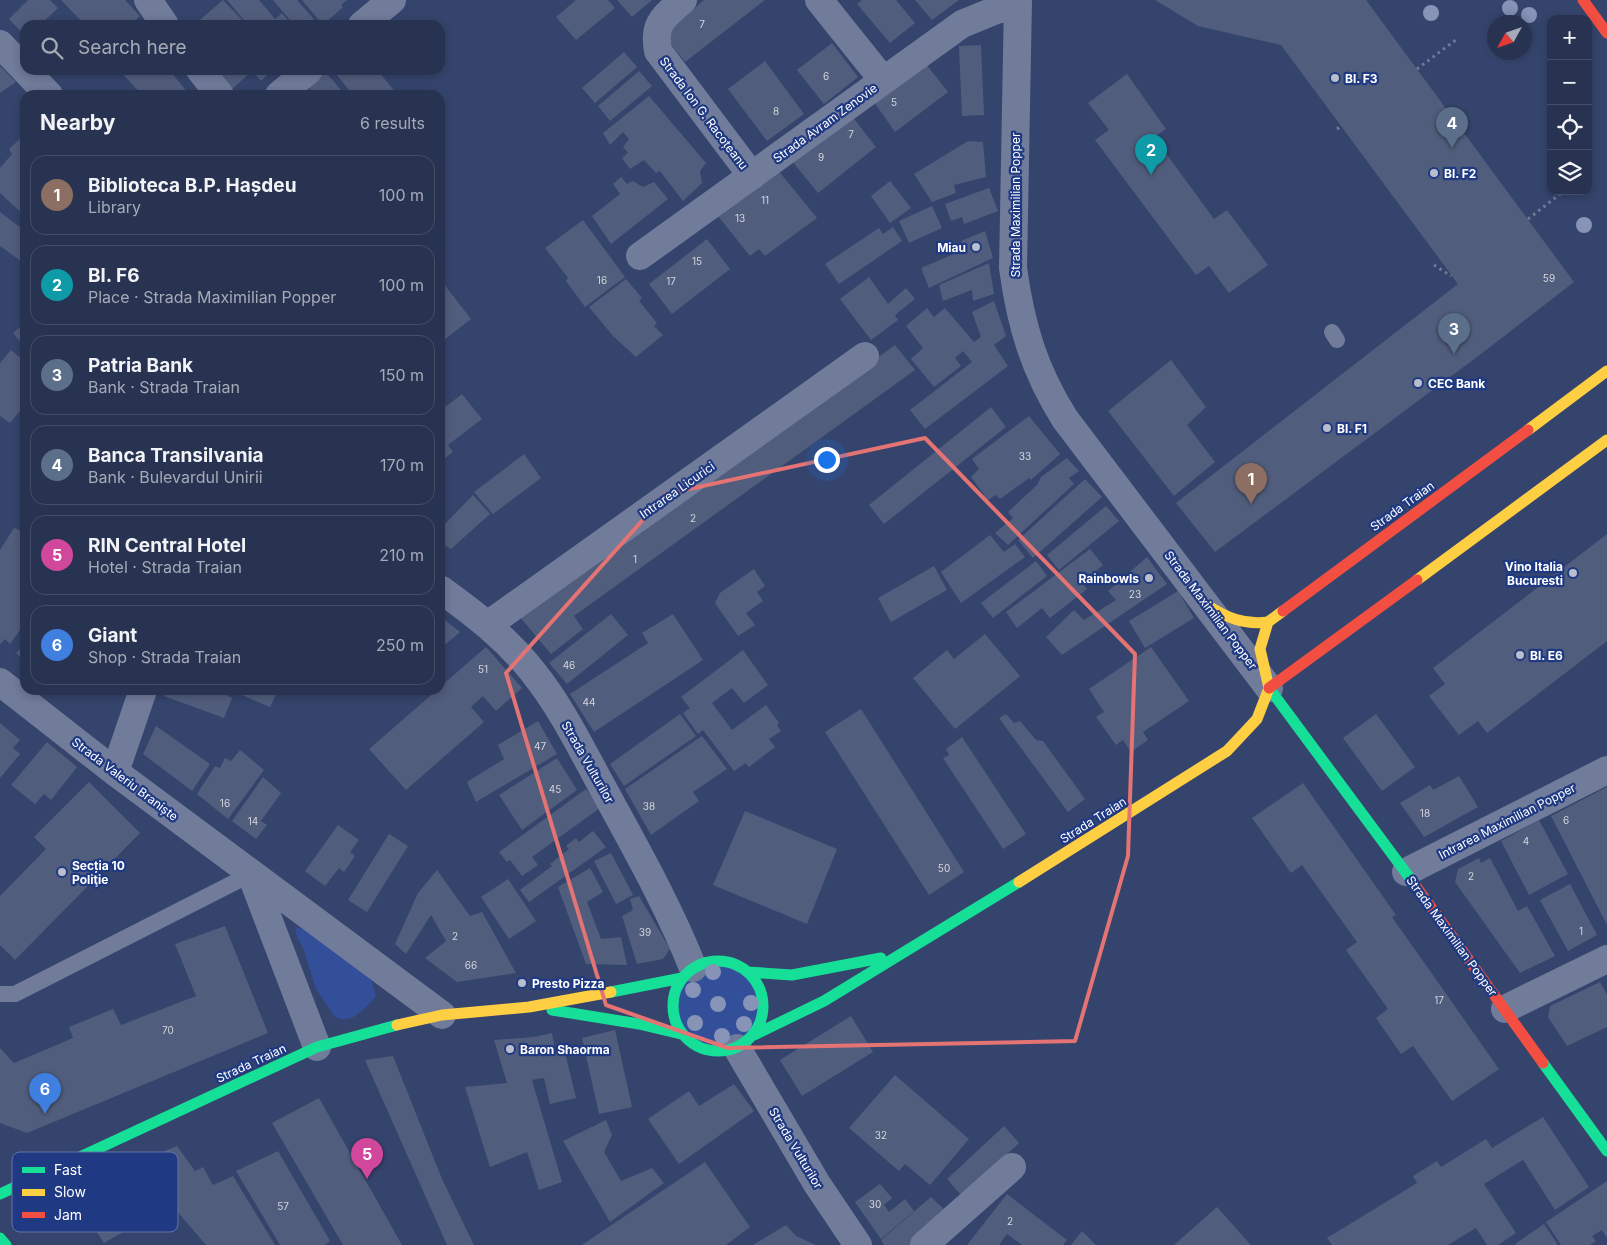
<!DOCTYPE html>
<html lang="en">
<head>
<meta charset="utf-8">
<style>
	body { margin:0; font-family:Inter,sans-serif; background:#303b58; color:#f1f3f6 }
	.controls { position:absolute; right:15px; top:15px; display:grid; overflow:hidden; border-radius:10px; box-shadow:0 2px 8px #0003 }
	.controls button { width:45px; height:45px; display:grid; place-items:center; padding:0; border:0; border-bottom:1px solid #444e68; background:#283351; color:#f1f3f6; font:25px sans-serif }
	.compass { position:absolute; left:1487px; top:15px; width:45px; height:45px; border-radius:50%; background:#283351; box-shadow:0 2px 8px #0003; rotate:230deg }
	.you { position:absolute; left:826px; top:459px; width:18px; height:18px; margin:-12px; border:4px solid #fff; border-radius:50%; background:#1a73e8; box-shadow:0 0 0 8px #1a73e833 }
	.badge { display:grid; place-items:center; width:32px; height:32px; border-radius:50%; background:#90b9f0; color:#fff; font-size:16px; font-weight:700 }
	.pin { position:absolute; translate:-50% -41px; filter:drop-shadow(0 1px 2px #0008) }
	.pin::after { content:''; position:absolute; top:26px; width:18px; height:15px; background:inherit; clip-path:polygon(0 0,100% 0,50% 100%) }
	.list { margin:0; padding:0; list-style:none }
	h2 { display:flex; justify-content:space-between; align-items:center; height:65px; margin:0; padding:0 20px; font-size:21px }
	h2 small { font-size:16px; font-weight:400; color:#a5aab7 }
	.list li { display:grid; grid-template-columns:32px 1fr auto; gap:15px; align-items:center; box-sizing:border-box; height:80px; margin:0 10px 10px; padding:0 10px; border:1px solid #444e68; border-radius:15px }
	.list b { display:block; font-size:19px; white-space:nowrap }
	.list p { margin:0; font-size:16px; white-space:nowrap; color:#a5aab7 }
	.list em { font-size:16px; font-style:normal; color:#a5aab7 }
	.icon { flex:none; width:28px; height:28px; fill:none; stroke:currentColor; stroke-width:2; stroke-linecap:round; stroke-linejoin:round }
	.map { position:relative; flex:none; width:1607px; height:1245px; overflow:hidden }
	.search { position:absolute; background:#283351; box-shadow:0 2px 8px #0003; left:20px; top:20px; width:425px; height:55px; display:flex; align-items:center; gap:12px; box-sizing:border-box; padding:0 18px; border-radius:15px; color:#a5aab7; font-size:19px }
	.panel { position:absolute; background:#283351; box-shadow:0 2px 8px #0003; left:20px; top:90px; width:425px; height:605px; border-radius:15px }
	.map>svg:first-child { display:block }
	.green { fill:#334f9a }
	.building { fill:#515d7c }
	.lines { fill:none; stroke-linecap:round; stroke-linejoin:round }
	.path { stroke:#717b9a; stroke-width:3; stroke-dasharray:2.5 4; stroke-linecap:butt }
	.lane { stroke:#717b9a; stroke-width:16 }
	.street { stroke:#717b9a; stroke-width:28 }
	.fast { stroke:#16e098; stroke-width:11 }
	.slow { stroke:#ffcf43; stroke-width:11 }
	.jam { stroke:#f24e42; stroke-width:11 }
	.tree { fill:#8794b8 }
	.marked { fill:none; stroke:#e47373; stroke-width:4; stroke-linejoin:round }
	.poi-dot { fill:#b8becc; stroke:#1f3983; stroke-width:2 }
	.labels { text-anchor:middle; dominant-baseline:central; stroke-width:4.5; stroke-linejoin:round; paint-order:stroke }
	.number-label { font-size:10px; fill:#d4d6de }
	.poi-label { font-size:12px; font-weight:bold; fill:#fff; stroke:#1f3983; text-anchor:start }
	.street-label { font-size:12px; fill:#fff; stroke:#1f3983 }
	.key { fill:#1f3983; stroke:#6274a8; stroke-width:1 }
	.key-label { font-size:14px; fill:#fff }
</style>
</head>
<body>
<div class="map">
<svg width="1607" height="1245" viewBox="0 0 1607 1245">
	<rect width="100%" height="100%" fill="#35446c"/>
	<!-- green -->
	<path class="green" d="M295,927L304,929L369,973L376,996C366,1007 352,1026 335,1017L316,989L303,948L297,937Z
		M673 1006a45 45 0 1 1 90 0a45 45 0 1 1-90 0Z"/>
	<!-- building -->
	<path class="building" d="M28,0H50L58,8L40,25H25V36L9,19Z
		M61,0H125L140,16L130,25H85Z
		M223,0L247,25H194Z
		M227,0H259L275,19L282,13L292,25H248Z
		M273,0H297L319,25H294Z
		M302,0H347L341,5L343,7L323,25Z
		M576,0H608L615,8L576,40L556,17Z
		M617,0H652L632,17Z
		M704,0H765L685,62L667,39L671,28Z
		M862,0H896L915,23L890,43L857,4Z
		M915,0H959L932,20Z
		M1155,0H1366L1574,282L1481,354L1215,552L1176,503L1458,284L1281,45L1198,26Z
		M832,43L858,77L824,104L797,70Z
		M981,45L984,115L962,116L959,46Z
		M624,52L637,67L595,103L582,88Z
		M765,61L804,114L767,141L728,89Z
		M926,64L948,92L895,132L874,102Z
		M0,66L16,82L0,93Z
		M119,70H169L185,89L179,95H142Z
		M212,70H273L261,81L252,71L230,91Z
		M320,70L330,77L345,95H315L304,83Z
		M333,70H377L398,95H353Z
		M639,71L652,86L610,121L598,106Z
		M1127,74L1166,129L1154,137L1214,219L1227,210L1268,265L1229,293L1209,266L1196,275L1095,140L1109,130L1088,103Z
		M649,96L706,163L700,171L702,183L683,201L660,171L656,173L644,160L630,169L622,158L628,153L623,147L629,139L623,132L610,145L603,133Z
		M851,115L876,147L818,193L792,161Z
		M25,134V216L0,193V168L12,154L9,149Z
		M968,141L983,142L986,177L954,185L956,193L932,202L914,174Z
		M777,169L817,218L765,256L759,249L750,256L718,216Z
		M621,177L627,184L633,181L643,187L654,182L668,199L611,244L592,216L620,194L613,184Z
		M890,181L911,208L890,223L871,196Z
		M989,188L998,211L964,224L962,217L951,221L945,204Z
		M932,206L942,228L909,243L899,221Z
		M0,212L25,231V264L0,246Z
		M583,220L625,277L585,307L566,281L568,278L545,248Z
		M893,227L902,241L839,284L825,264L879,228L883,234Z
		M985,231L993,258L929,288L921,268L963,250L961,241Z
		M707,239L730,269L672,314L649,284Z
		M989,263L994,294L973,301L972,290L943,301L939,285Z
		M869,277L888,304L906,288L915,299L895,315L898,320L871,340L840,299Z
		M440,279L471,319L440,343Z
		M626,279L642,298L639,301L657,323L654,326L663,335L636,357L613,336L589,307Z
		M994,301L1006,336L994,345L1008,366L925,429L910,410L972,362L963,351L955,358L961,366L934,387L911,359L923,348L906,326L927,308L934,317L945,308L974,342L981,337L972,312Z
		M25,323V348L13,333Z
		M895,345L915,370L574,616L583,629L551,654L519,616Z
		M11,350L25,362V405L10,423L0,416V363Z
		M1171,360L1206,407L1187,425L1215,462L1174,496L1108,411Z
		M462,394L482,419L448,445L453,452L440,462V411Z
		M991,407L1006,427L884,524L869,505Z
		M1029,416L1060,454L1031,480L1029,478L1000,499L996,495L988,500L971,477L979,469L972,459Z
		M524,454L541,478L493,514L474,492Z
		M1067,458L1079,471L1069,478L1074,484L1008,545L995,533L1013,518L1008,512L1037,485L1041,477Z
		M1085,479L1102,497L1033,558L1018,540Z
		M473,495L490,514L451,549L440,542V529Z
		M1106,506L1119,521L1059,570L1047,555Z
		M14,528L25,532V623L10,644L5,639L0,644V550Z
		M1607,534V641L1487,733L1478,721L1459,735L1429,696L1445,684L1433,668Z
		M990,535L1004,552L1015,544L1025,557L961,603L941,572Z
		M1090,549L1103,565L1082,583L1087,589L1050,618L1042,608L1017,628L1006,612Z
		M1147,557L1167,584L1062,655L1046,637L1074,610L1084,620L1116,600L1108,591Z
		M1036,561L1047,576L993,618L981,603Z
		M934,566L947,590L891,622L878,598Z
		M754,569L765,586L757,592L763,601L746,613L755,625L738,636L715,603L720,593Z
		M1178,591L1194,618L1145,648L1129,621Z
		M611,614L628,635L567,684L549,663Z
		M673,614L703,660L594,732L570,694L648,643L642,633Z
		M440,616L460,632L440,649Z
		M985,634L1020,676L955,729L913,678L947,650L954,659Z
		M25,644V662L16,653Z
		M486,647L522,688L496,711L483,696L471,707L484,722L406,790L369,749L437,690H440V687Z
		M1151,647L1189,701L1143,732L1148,740L1131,752L1123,740L1116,745L1096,717L1104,712L1089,689Z
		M743,650L768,685L744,703L732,688L712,703L732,730L766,705L779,723L777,725L781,731L769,739L775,747L749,767L746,763L734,771L703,730L698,734L683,713L690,708L681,697Z
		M166,690H216L232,698L224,718L164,696Z
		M230,690H278L270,707Z
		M861,709L964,872L929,895L825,732Z
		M680,714L696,736L624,786L610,764Z
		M1006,714L1014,723L1020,721L1036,740L1043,741L1085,799L1068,812L999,718Z
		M1376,714L1415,767L1382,791L1343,738Z
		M538,721L557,754L476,802L467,782L504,759L498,745Z
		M0,723L20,740L13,748L20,754L0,778Z
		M156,726L210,764L192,791L143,754Z
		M702,736L727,769L693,792L699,801L651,835L625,789Z
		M962,737L1026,834L1003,849L943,758L949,755L946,749Z
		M47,742L77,767L51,800L44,794L35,804L11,785Z
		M240,750L264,770L228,819L197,794L215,766L220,768L225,758L231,761Z
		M557,758L577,790L522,830L499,795Z
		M1459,776L1478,807L1424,837L1400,803L1430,785L1433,790Z
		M263,777L281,793L261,821L267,825L256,839L232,821Z
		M89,782L140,833L15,960L0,945V896L46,849L34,837Z
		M1303,783L1396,915L1392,917L1499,1069L1452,1101L1413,1046L1401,1054L1376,1018L1388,1009L1346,950L1357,942L1302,865L1291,873L1252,818Z
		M1607,787V925L1551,816Z
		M586,789L600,808L532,857L538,865L522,876L510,860L507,862L499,852Z
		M745,811L837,849L807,924L713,885Z
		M1539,820L1568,874L1529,895L1501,841Z
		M338,825L359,840L350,852L355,856L344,872L339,868L325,886L305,871Z
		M593,831L606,847L529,902L520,890L552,866L550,864L569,849L566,846L576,838L579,842Z
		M389,834L408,846L367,912L348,900Z
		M611,853L633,895L616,904L594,861Z
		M1479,858L1481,863L1490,858L1518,911L1527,906L1555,956L1520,973L1455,882L1458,869Z
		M590,868L603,892L587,902L601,939L621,937L627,965L586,964L558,887Z
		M437,870L470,916L482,912L516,973L457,982L425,958L446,941L431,915L406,954L395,944L418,893Z
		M508,879L536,921L509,939L481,897Z
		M1570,884L1597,935L1568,951L1540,900Z
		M639,896L670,949L663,959L637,964L622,916L633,910L630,899Z
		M225,926L268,1033L27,1133L0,1123V1048L14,1063L73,1038L69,1027L113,1009L121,1025L196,996L175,944Z
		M1600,982L1607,995V1027L1567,1046L1548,1017L1550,1006Z
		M851,1016L873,1052L802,1096L780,1060Z
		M615,1030L632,1107L599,1114L582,1038Z
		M552,1033L555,1050L564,1048L576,1098L550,1104L544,1078L532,1080L562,1182L539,1190L527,1152L490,1167L465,1087L507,1083L494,1040L534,1037Z
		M393,1056L442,1179L474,1245H447L365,1060Z
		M895,1075L969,1139L930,1185L905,1164L899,1171L849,1128Z
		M734,1084L754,1111L679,1164L648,1119L689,1091L699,1106Z
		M319,1098L402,1245H343L272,1123Z
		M1543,1117L1589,1187L1555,1210L1523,1160L1484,1184L1516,1233L1498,1245H1487L1476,1228L1448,1245H1332L1327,1238L1417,1183L1413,1176L1437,1161L1441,1167L1486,1139L1492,1148Z
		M606,1120L612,1135L604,1152L621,1181L652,1168L664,1183L610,1222L563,1141Z
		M1004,1126L1019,1143L962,1196L947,1179Z
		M177,1146L195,1171L203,1167L213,1185L233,1176L275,1245H206L176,1210L159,1196L136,1207L121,1169Z
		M278,1151L330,1241L325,1245H280L236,1171Z
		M705,1162L750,1227L726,1245H582Z
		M94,1180L123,1232L104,1243L69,1191Z
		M1607,1181V1238L1602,1230L1592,1236L1596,1241L1590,1245H1561L1546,1222Z
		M880,1184L892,1198L884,1205L889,1212L905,1199L914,1211L881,1239L855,1202Z
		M1007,1194L1067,1240L1063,1245H1022L1007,1234L999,1245H967Z
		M931,1197L947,1212L910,1245H884L881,1240Z
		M1217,1207L1251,1245H1174Z
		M1544,1224L1558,1245H1516L1515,1244Z
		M786,1225L796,1236L816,1245H753Z
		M1082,1231L1096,1245H1071Z"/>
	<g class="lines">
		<!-- path -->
		<path class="path" d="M1417,69L1457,39
			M1337,129L1341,126
			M1528,219L1564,191
			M1434,265L1451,276"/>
		<!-- lane -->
		<path class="lane" d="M1332,332L1337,340
			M0,994H15L251,874"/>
		<!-- street -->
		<path class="street" d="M148,0L165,25
			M683,0C663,18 653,23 658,51L752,176
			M819,0L883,80
			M1018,0L1013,268C1021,326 1034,370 1065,419L1269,688
			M362,25L392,0
			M0,44L25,70
			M25,70L49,95
			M200,70L220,95
			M279,95L309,70
			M640,256L962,24L996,10L1018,6
			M440,589C475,614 506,638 533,672C562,708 583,752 605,792C636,849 669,907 693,968
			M489,624L865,356
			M0,682L115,772L442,1015
			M115,772L143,690
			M1406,872L1607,770
			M251,874L317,1047
			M1505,1009L1607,959
			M737,1048L817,1184L858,1245
			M924,1245L1012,1167"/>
		<!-- fast -->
		<path class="fast" d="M1269,688L1415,885
			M673 1006a45 45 0 1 1 90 0a45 45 0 1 1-90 0Z
			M747,972L792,975L881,958
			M611,992L682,978
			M552,1010L639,1024L681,1034
			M754,1035L824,1001L1019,882
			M1543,1063L1607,1151
			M0,1194L317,1047L397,1025
			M0,1238L6,1245"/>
		<!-- slow -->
		<path class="slow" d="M1528,430L1607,371
			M1417,580L1607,440
			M1207,605C1227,618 1244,625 1268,622
			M1019,882L1227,751L1257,719L1269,688L1260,649L1268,622L1283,611
			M397,1025L442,1015L529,1007L611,992"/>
		<!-- jam -->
		<path class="jam" d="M1583,0L1607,33
			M1283,611L1528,430
			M1269,688L1417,580
			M1415,885L1543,1063"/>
	</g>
	<!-- trees -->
	<g class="tree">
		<circle cx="1510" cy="8" r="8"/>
		<circle cx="1431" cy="13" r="8"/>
		<circle cx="1529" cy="15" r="8"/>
		<circle cx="1584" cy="225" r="8"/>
		<circle cx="713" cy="972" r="8"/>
		<circle cx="693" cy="990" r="8"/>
		<circle cx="751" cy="1003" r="8"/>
		<circle cx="718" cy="1004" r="8"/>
		<circle cx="695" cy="1023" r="8"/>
		<circle cx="744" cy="1024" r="8"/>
		<circle cx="722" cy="1036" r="8"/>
	</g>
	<!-- marked area -->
	<path class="marked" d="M925,438L1135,654L1128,856L1075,1041L728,1048L606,1005L506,673L666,494Z"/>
	<!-- markers -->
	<g class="poi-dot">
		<circle cx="1335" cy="78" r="5"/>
		<circle cx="1434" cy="173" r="5"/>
		<circle cx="976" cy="247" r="5"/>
		<circle cx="1418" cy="383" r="5"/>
		<circle cx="1327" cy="428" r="5"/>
		<circle cx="1573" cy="573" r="5"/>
		<circle cx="1149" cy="578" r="5"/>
		<circle cx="1520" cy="655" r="5"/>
		<circle cx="62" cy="872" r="5"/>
		<circle cx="522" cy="983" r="5"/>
		<circle cx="510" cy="1049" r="5"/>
	</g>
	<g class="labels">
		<!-- number labels -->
		<g class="number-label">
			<text x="702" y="24">7</text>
			<text x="826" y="76">6</text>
			<text x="894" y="102">5</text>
			<text x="776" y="111">8</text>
			<text x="851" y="134">7</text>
			<text x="821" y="157">9</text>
			<text x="765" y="200">11</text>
			<text x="740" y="218">13</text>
			<text x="697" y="261">15</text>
			<text x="1549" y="278">59</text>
			<text x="602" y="280">16</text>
			<text x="671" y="281">17</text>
			<text x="1025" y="456">33</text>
			<text x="693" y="518">2</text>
			<text x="635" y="559">1</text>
			<text x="1135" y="594">23</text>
			<text x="569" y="665">46</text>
			<text x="483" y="669">51</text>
			<text x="589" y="702">44</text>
			<text x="540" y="746">47</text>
			<text x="555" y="789">45</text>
			<text x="225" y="803">16</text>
			<text x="649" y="806">38</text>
			<text x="1425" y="813">18</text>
			<text x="1566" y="820">6</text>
			<text x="253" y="821">14</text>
			<text x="1526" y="841">4</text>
			<text x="944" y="868">50</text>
			<text x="1471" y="876">2</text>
			<text x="1581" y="931">1</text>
			<text x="645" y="932">39</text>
			<text x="455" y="936">2</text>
			<text x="471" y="965">66</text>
			<text x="1439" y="1000">17</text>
			<text x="168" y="1030">70</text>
			<text x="881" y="1135">32</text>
			<text x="875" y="1204">30</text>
			<text x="283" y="1206">57</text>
			<text x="1010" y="1221">2</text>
		</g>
		<!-- poi labels -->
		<g class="poi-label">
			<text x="1345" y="78">Bl. F3</text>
			<text x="1444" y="173">Bl. F2</text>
			<text x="966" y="247" text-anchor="end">Miau</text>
			<text x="1428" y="383">CEC Bank</text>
			<text x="1337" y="428">Bl. F1</text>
			<text x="1563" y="566" text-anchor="end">Vino Italia<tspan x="1563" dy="14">Bucuresti</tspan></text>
			<text x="1139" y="578" text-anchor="end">Rainbowls</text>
			<text x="1530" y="655">Bl. E6</text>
			<text x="72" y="865">Secția 10<tspan x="72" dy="14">Poliţie</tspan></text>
			<text x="532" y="983">Presto Pizza</text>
			<text x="520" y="1049">Baron Shaorma</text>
		</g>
		<!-- street labels -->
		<g class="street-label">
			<text transform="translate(704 113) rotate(53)">Strada Ion G. Racoțeanu</text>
			<text transform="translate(825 123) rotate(-36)">Strada Avram Zenovie</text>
			<text transform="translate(1015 205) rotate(-90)">Strada Maximilian Popper</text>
			<text transform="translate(677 490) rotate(-35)">Intrarea Licurici</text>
			<text transform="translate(1402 506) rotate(-36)">Strada Traian</text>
			<text transform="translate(1211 610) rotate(53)">Strada Maximilian Popper</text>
			<text transform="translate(588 762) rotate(60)">Strada Vulturilor</text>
			<text transform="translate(125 779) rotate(37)">Strada Valeriu Braniște</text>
			<text transform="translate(1093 820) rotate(-32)">Strada Traian</text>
			<text transform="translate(1507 821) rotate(-27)">Intrarea Maximilian Popper</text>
			<text transform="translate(1452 936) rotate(54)">Strada Maximilian Popper</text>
			<text transform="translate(251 1063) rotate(-25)">Strada Traian</text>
			<text transform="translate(796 1148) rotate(59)">Strada Vulturilor</text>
		</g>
	</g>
	<!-- legend -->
	<rect x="12" y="1152" width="166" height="80" rx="8" class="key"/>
	<rect x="22" y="1167" width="23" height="6" fill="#16e098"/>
	<rect x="22" y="1189" width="23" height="7" fill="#ffcf43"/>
	<rect x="22" y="1212" width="23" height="6" fill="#f24e42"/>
	<g class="key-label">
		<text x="54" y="1175">Fast</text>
		<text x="54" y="1197">Slow</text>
		<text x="54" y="1220">Jam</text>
	</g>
</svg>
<div class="controls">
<button>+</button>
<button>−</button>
<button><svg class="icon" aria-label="locate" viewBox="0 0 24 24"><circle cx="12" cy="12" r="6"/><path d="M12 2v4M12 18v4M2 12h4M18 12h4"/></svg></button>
<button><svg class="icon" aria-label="layers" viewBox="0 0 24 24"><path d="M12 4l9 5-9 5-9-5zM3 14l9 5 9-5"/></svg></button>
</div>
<svg class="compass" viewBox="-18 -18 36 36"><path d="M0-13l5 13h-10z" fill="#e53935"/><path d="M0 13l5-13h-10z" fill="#a5aab7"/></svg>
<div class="you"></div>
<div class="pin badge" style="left:1251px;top:504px;background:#8d6e63">1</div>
<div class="pin badge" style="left:1151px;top:175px;background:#0f9aa8">2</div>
<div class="pin badge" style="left:1454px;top:354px;background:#5c6f8a">3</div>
<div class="pin badge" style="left:1452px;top:148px;background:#5c6f8a">4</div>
<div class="pin badge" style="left:367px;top:1179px;background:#d1479c">5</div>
<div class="pin badge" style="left:45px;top:1114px;background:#3f7fe0">6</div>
<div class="search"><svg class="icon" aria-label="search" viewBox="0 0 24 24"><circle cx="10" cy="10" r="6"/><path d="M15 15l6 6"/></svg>Search here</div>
<section class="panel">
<h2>Nearby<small>6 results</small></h2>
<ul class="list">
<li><span class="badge" style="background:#8d6e63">1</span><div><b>Biblioteca B.P. Hașdeu</b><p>Library</p></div><em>100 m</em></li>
<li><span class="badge" style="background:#0f9aa8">2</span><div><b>Bl. F6</b><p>Place · Strada Maximilian Popper</p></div><em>100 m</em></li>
<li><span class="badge" style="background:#5c6f8a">3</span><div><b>Patria Bank</b><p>Bank · Strada Traian</p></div><em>150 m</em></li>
<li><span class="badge" style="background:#5c6f8a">4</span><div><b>Banca Transilvania</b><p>Bank · Bulevardul Unirii</p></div><em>170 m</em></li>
<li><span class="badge" style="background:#d1479c">5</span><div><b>RIN Central Hotel</b><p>Hotel · Strada Traian</p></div><em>210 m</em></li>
<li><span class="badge" style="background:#3f7fe0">6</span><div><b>Giant</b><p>Shop · Strada Traian</p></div><em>250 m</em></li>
</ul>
</section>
</div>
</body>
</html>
